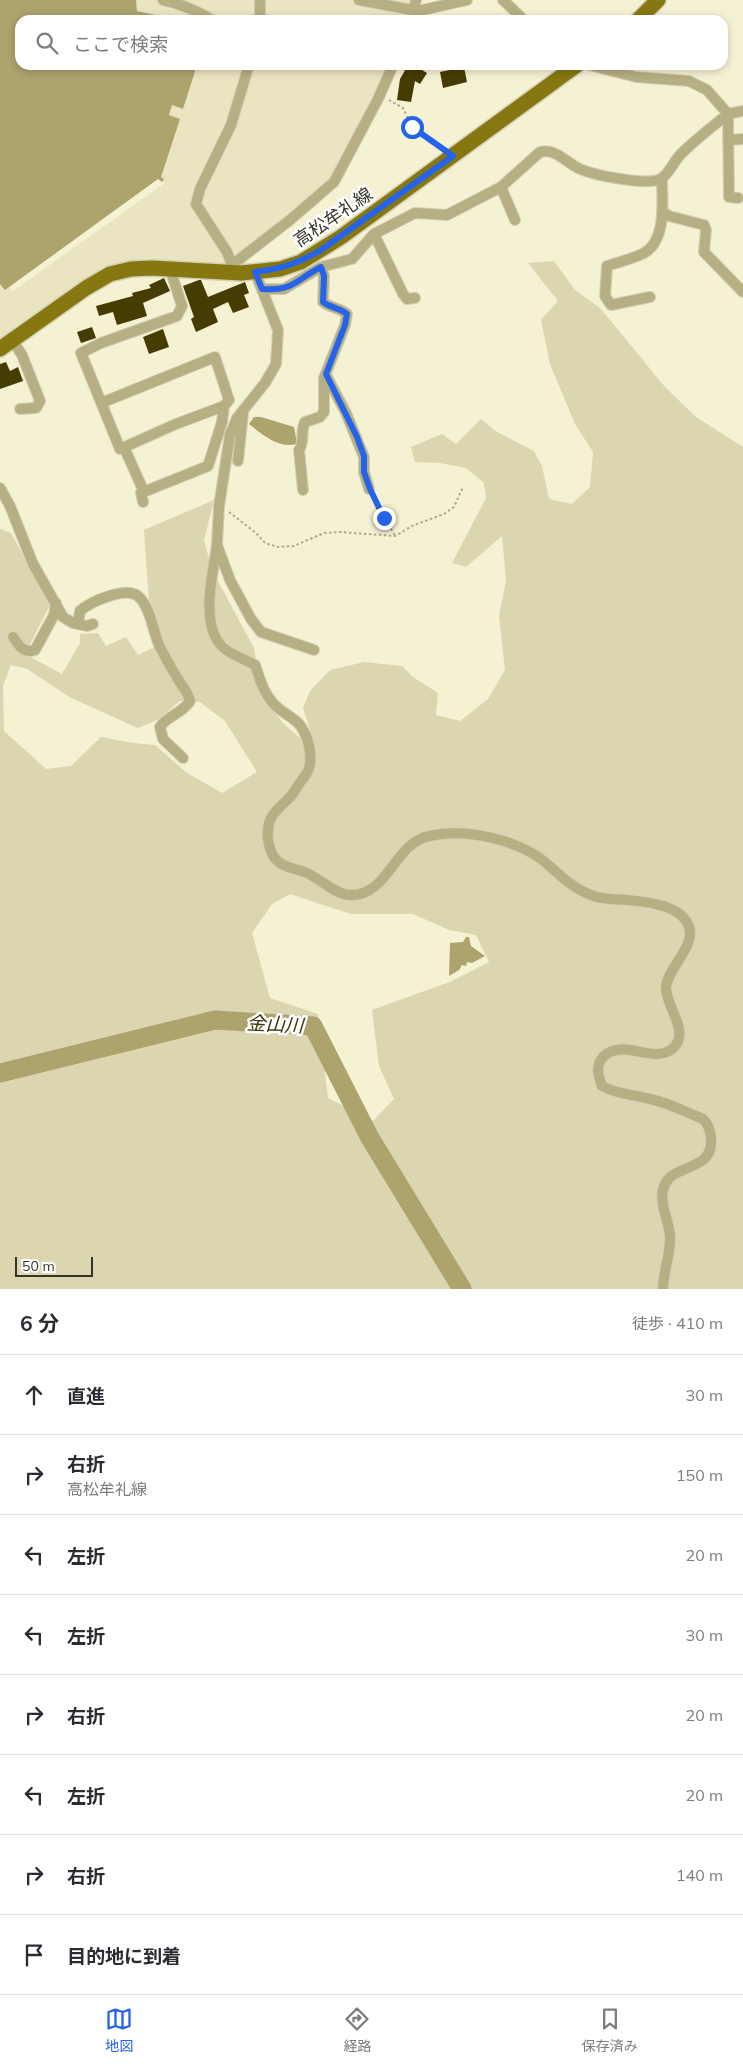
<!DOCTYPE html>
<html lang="ja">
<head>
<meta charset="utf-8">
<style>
	body { margin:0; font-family:Mulish,"Noto Sans JP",sans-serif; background:#f7f7f7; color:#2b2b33 }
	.scale { position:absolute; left:15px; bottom:12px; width:78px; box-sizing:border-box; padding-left:5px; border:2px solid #363429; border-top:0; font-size:14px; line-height:18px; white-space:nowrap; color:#363429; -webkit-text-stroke:4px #fff; paint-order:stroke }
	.stop { position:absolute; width:15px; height:15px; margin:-11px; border:4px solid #2563eb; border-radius:50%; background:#fff }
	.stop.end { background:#2563eb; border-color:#fff; box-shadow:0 1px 5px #0008 }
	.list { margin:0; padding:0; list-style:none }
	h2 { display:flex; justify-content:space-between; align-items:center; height:65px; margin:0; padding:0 20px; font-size:21px }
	h2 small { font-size:16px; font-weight:400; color:#7c7c81 }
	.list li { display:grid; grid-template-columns:32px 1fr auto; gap:15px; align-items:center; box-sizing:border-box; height:80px; padding:0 20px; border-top:1px solid #e1e1e2 }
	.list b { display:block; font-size:19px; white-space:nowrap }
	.list p { margin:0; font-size:16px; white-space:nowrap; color:#7c7c81 }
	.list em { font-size:16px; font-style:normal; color:#7c7c81 }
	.icon { flex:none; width:28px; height:28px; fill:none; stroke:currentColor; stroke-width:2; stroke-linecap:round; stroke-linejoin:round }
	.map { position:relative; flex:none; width:743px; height:1289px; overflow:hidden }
	.search { position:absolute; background:#fff; box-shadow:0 2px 8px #0003; left:15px; right:15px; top:15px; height:55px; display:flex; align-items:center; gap:12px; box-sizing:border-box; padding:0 18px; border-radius:15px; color:#7c7c81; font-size:19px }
	.sheet { height:705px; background:#fff }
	nav { display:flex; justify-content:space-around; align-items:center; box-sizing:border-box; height:70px; border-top:1px solid #e1e1e2; background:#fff; font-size:14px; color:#7c7c81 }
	nav a { display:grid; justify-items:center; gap:2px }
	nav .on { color:#2563eb }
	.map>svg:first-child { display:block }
	.built { fill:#eae4c0 }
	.green { fill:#dbd5b0; fill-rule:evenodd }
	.water { fill:#aca36d }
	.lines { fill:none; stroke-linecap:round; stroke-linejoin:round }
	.river { stroke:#aca36d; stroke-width:19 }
	.building { fill:#453c01 }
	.street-casing { stroke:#d3cfb4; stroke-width:12 }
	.primary-casing { stroke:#d3cfb4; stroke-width:18 }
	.path { stroke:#aba891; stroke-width:2; stroke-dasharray:2.5 2.5; stroke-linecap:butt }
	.street { stroke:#b6af83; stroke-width:10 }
	.primary { stroke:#867710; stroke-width:15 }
	.route { stroke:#2563eb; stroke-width:6 }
	.labels { text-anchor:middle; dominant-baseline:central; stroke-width:5; stroke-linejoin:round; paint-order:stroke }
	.street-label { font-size:18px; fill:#363429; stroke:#fff }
	.water-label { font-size:19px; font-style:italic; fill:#3e370a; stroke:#fff }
</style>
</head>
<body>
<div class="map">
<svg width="743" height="1289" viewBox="0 0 743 1289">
	<rect width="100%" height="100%" fill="#f5f1d3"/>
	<!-- built -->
	<path class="built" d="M136,0H416L411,20H179L137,11Z
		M197,65H392L334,182L233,265L147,268L86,288L0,349V282L3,281L13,291L165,183L158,179L180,119L169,115L172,105L183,109Z"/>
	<!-- green -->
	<path class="green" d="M554,261L575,290L600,308L665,387L696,417L743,447V1289H0V529L11,533L50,605L25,654L62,674L80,643V634L98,633L106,646L126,637L138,655L161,644L149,602L144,530L214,500L204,540L212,570L254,648L262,697L283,723L301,739L310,730L303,708L310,691L330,670L364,662L402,666L413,677L438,693L436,715L460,721L488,699L505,670L499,616L506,581L502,536L466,567L452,563L486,498L484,483L466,468L440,463L415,462L411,447L442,434L456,444L481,419L497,432L534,451L542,466L549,499L572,504L590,487L593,452L575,424L550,364L541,320L558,301L528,263ZM11,665L27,669L71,698L138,728L157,720L180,701L200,702L225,721L257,772L222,793L187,773L155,745L133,743L101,737L71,766L46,769L4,731L3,685ZM290,894L351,914H413L449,930L476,935L489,962L452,981L372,1010L379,1066L394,1099L373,1121L328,1098L318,1014L270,998L252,933L272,904Z"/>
	<!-- water -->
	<path class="water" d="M0,0H136L137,11L179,20H20V65H197L183,109L172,105L169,115L180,119L161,177L164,179L162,182L158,179L5,290L0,284Z
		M254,417H261L294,427L297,444C279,449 263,435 249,424Z
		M466,937H469L471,946L485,956L472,963L467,962L466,966L462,965L459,970L449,976L450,943L463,942Z"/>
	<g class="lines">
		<!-- river -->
		<path class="river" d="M0,1073L215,1020L313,1026L370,1138L462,1289"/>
	</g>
	<!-- building -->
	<path class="building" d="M408,65H414L427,73L420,84L415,81L411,102L397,100L400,79Z
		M464,67L467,82L443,88L440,72Z
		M164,278L170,291L143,303L147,316L117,325L113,312L99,316L96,306L133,296L132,293L151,288L149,285Z
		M199,280H201L208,297L245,282L249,293L244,295L249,307L233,313L228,302L213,309L218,322L196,332L191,319L194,317L183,286Z
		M92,327L96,338L81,343L77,332Z
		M163,329L169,347L149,354L143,337Z
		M6,362L10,371L18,367L23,381L0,389V364Z"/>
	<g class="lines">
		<!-- street casing -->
		<g class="street-casing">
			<path id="street" d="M163,0C181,4 196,10 212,20
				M359,0L418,11L467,0
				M503,0L524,20
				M260,20V0
				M411,20L416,0
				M589,65L636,77L689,81L707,90L728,114L743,111
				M728,114L729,197L738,198
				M728,140L743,139
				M501,187L515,220
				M662,211L669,216L704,225L706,230L704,252L743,292
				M374,234L403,294L407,299L415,298
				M232,265L227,252L196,204L200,189L231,125L249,65
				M255,272L278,330L276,364L265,383L237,418L230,435L219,506L217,545L230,580L251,619L261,632L314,650
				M230,273L232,265L290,220L334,182L378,99L393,65
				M262,289H284L321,267L352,259L374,234L415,213L447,215L501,187L540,152C556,148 566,163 580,169C594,175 651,187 662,178C670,172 674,161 681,154C695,140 712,127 728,114
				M650,297L611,305L605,296L607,266C619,262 632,259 644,253C667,240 662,201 662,179
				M13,341L22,355L40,401L36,408L20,409
				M326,375L346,413L364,457V472L369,489
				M101,403L215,357L229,400L224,406L176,424L120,449L81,353L101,343L177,316L182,306L170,269
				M124,447L144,492
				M238,461L243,413
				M0,488L10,506L33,564L63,617L73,623L87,626L93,624
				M303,490L299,450C305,442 300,431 305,422L320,417L324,412V378L345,325L347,314C340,308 331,308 323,302L324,276L321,267
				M143,502L141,493L208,466L222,422L224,406
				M217,545C213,573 202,615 217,640C224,653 243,658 255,665C260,679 263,692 273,703C280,712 292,716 299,724C308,735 313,755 309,768C308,773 304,777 302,780C298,785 295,791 291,796C277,811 266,815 268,839C269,845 270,852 274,857C282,868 295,868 307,873C320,879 334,893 348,895C388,898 393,844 429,836C464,828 517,839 545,862C560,875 572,888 591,895C601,900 616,899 628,900C648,902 682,905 689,927C696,946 668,967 666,987C665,1006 692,1033 672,1049C652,1064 623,1038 604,1056C595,1065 598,1075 602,1086C616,1094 630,1094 646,1098C660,1101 676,1107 689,1113C693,1115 699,1117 703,1119C709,1125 711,1132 711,1140C713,1171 674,1164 665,1184C657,1200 669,1220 670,1236C671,1254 663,1271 663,1289
				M78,624L80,611C90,602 127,585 139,597C151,609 153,632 160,647C168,663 177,678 187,693L190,701C182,714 168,715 160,727L163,739L183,758
				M13,637C19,645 23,654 35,650L54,615L56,603"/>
		</g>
		<!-- primary casing -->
		<g class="primary-casing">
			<path id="primary" d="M638,20L658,0
				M0,349L86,288L110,274L131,269L152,268L241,273L280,269L301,262L341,237L577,65"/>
		</g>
		<!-- path -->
		<path class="path" d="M389,100L403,108L412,127L443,148
			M374,498L395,536
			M229,512L256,533L265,543L278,547L294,546L324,533L340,532L395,536L412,526L444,514L454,507L463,487"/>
		<!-- street -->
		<use href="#street" class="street"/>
		<!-- primary -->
		<use href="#primary" class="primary"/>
	</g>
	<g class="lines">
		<!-- route -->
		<path class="route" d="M384,518L370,489L364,472V456L357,437L326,374L345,325L347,314C340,308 331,308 323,302L324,276L321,267C295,280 295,291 262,289L255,272C282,269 298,263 321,250L453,156L412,127"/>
	</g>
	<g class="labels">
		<!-- street labels -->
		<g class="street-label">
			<text transform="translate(333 217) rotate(-34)">高松牟礼線</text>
		</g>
		<!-- water labels -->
		<g class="water-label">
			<text transform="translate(275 1024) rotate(3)">金山川</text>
		</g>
	</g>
</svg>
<div class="scale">50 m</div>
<div class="stop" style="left:412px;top:127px"></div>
<div class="stop end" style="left:384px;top:518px"></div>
<div class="search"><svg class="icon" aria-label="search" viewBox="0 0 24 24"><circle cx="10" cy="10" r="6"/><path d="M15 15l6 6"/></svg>ここで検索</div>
</div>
<section class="sheet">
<h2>6 分<small>徒歩 · 410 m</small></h2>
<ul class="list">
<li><svg class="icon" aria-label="ahead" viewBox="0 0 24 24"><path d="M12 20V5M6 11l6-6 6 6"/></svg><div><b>直進</b></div><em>30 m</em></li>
<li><svg class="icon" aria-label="right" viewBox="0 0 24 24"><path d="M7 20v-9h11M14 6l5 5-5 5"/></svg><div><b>右折</b><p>高松牟礼線</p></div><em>150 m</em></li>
<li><svg class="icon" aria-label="left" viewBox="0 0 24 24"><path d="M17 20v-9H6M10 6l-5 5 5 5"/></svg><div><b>左折</b></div><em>20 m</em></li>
<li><svg class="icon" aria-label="left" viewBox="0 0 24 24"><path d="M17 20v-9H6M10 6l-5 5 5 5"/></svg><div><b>左折</b></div><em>30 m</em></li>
<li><svg class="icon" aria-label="right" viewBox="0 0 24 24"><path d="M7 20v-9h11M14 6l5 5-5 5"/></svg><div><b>右折</b></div><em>20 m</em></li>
<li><svg class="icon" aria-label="left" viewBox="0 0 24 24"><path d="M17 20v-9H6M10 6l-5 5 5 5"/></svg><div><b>左折</b></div><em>20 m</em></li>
<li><svg class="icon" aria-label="right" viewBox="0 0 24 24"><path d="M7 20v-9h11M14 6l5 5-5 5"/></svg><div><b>右折</b></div><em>140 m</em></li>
<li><svg class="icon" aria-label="arrive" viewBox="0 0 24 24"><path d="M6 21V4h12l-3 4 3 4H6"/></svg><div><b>目的地に到着</b></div></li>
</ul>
</section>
<nav>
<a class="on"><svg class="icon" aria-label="map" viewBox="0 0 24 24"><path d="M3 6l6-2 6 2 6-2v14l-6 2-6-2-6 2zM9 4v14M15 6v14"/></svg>地図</a>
<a><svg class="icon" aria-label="directions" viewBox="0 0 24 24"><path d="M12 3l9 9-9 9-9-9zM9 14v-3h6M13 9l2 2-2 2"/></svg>経路</a>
<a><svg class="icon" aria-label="saved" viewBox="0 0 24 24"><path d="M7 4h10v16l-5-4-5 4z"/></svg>保存済み</a>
</nav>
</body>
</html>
